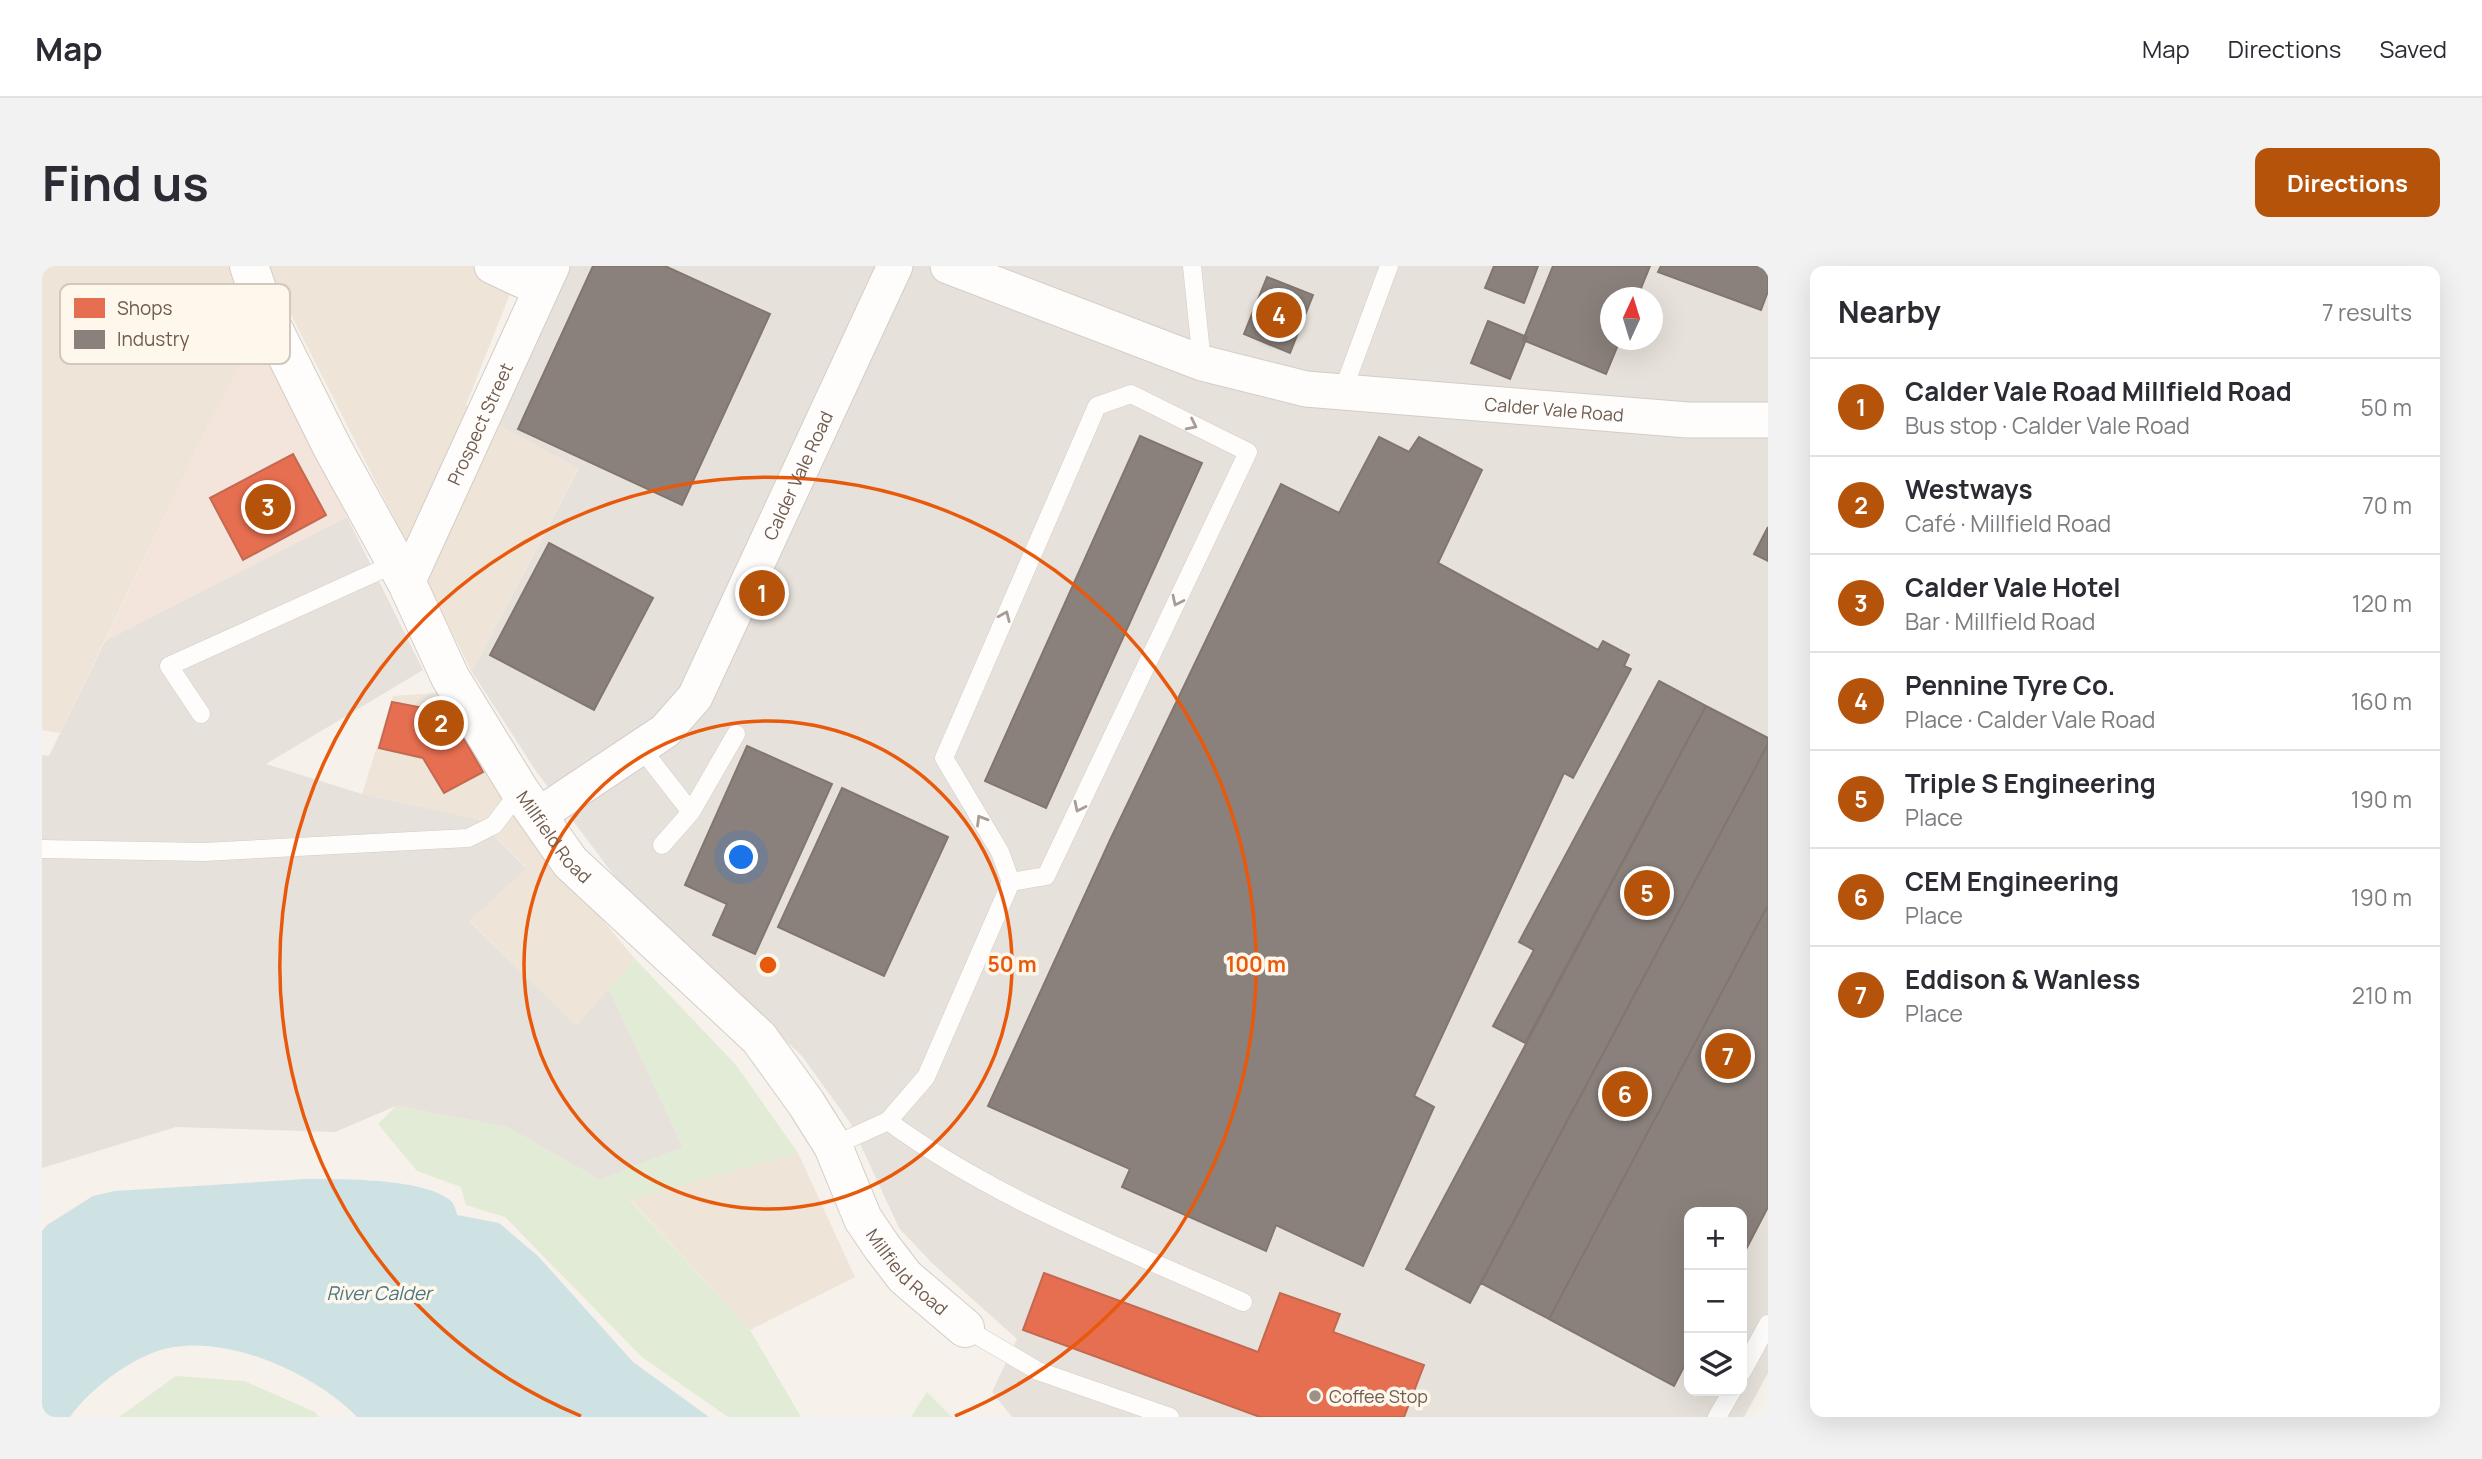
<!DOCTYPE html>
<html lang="en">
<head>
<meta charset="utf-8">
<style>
	body { margin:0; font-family:Manrope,sans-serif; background:#f2f2f3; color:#2b2b33 }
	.controls { position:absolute; right:21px; bottom:21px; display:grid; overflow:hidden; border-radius:14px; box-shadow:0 7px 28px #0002 }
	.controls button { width:63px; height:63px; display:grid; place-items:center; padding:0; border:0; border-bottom:2px solid #e1e1e2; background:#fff; color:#2b2b33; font:35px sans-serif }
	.compass { position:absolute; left:1558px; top:21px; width:63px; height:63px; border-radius:50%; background:#fff; box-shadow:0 7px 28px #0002; rotate:4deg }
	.you { position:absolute; left:700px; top:592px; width:24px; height:24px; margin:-18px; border:5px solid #fff; border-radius:50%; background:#1a73e8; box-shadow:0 0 0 10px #1a73e833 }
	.badge { display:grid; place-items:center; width:46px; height:46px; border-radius:50%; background:#b45309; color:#fff; font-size:23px; font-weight:700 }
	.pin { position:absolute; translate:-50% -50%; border:4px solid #fff; box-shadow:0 2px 7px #0006 }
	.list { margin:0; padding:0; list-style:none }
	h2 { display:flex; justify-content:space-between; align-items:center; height:91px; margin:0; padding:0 28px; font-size:30px }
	h2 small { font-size:23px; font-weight:400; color:#7c7c81 }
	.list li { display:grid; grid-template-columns:46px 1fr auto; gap:21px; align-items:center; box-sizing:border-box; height:98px; padding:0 28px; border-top:2px solid #e1e1e2 }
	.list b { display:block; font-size:26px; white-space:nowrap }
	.list p { margin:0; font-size:23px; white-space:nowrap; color:#7c7c81 }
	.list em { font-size:23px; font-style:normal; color:#7c7c81 }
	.icon { flex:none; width:38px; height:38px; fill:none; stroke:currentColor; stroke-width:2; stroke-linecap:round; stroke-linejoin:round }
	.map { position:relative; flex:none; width:1726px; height:1151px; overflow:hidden; border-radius:14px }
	header { display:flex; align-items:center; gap:42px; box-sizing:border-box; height:98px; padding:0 35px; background:#fff; border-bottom:2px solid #e1e1e2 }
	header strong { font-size:33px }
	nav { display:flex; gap:38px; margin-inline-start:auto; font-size:24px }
	.intro { display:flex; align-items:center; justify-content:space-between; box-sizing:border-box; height:168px; padding:0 42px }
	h1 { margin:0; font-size:49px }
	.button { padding:18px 32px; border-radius:14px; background:#b45309; color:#fff; font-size:24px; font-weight:700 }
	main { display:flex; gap:42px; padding:0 42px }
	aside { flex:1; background:#fff; border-radius:14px; box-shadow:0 7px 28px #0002 }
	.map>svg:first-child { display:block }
	.residential { fill:#eee4d8 }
	.commercial { fill:#f3e4dc }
	.industrial { fill:#e7e1db; fill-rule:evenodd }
	.green { fill:#e2ebd6 }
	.water { fill:#cee2e4 }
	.shops { fill:#e76f51; stroke:#c36950; stroke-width:2 }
	.industry { fill:#8a817c; stroke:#82766e; stroke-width:2 }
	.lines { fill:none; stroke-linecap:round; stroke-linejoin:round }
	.service-casing { stroke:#d3cdc6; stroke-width:19 }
	.minor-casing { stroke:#d3cdc6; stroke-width:37 }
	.tertiary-casing { stroke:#d3cdc6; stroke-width:40 }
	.service { stroke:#fefdfc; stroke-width:18 }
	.minor { stroke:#fefdfc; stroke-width:35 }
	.tertiary { stroke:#fefdfc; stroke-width:38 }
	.oneway { stroke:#a99c94 }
	.ring { fill:none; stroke:#e8590c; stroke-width:3.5 }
	.poi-dot { fill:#9f9085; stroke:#fdf7ec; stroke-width:2.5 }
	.labels { text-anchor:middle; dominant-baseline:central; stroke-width:7; stroke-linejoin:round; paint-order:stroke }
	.street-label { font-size:18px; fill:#705b4e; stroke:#fdf7ec }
	.poi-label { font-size:18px; fill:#705b4e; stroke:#fdf7ec; text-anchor:start }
	.water-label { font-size:19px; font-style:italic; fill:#4a7781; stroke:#fdf7ec }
	.key { fill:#fdf7ec; stroke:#d3c8bd; stroke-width:2 }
	.key-label { font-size:19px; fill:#705b4e }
	.centre { fill:#e8590c; stroke:#fdf7ec; stroke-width:3.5 }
	.ring-label { font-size:21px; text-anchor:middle; font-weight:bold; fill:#e8590c; stroke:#fdf7ec; stroke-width:7; stroke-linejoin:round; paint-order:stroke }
</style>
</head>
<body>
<header>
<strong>Map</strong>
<nav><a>Map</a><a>Directions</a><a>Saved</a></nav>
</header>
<div class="intro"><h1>Find us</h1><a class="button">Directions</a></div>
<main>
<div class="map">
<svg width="1726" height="1151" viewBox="0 0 1726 1151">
	<rect width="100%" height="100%" fill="#f6f1ea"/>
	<!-- residential -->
	<path class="residential" d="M0,0H479L424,139L537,201L430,406L228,7L215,68L164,164L18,467L0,464Z
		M411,426L487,565L593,693L534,761L427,654L484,601L435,553L320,528L351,430Z
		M756,887L813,1011L708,1064L588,933Z"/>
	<!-- commercial -->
	<path class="commercial" d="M215,68L305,251L63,375L164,164Z"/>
	<!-- industrial -->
	<path class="industrial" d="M529,0H1726V1107L1702,1151H970L950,1126L975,1073L890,997L857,962L809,858L760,790L579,619L494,505L430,406L537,202L456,158ZM1568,32H1610V74H1568ZM1647,946H1700V1125H1647Z
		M305,251L381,404L224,498L320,528L435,553L484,602L427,655L534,760L567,723L641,881L558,914L465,861L354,840L293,866L134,861L0,902V489L7,490L63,375Z"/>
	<!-- green -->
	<path class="green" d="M593,693L694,799L756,887L588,934L708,1064L759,1151H686L600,1091L463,951L424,939L419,921L375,905L336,858L354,840L465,861L558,914L641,881L567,723Z
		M134,1110L202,1115L273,1146L277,1151H77Z
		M885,1126L910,1151H869Z"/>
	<!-- water -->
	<path class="water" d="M264,913C298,913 383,912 409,935C412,938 414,944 415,949L457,957L497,991L591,1096L667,1151H315C275,1109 191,1071 132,1081C96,1086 48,1122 28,1151H0V965L5,959L51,930L73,925Z"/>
	<!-- shops -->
	<path class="shops" d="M251,188L284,249L201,294L168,232Z
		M350,436L407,447L441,506L402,527L381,492L337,482Z
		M1002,1007L1216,1086L1238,1027L1298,1048L1291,1066L1382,1099L1362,1151H1218L981,1064Z"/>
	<!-- industry -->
	<path class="industry" d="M551,0H623L728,48L640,239L476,163Z
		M1452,0H1496L1482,37L1443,22Z
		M1511,0H1608L1595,32H1568V74H1578L1564,108L1481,74Z
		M1619,0H1726V25L1719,44L1616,6Z
		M1225,11L1271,29L1248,87L1202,68Z
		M1446,55L1485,71L1468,113L1429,97Z
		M1098,170L1160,197L1004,542L943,515Z
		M1337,171L1367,186L1377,171L1440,204L1396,297L1556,384L1561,375L1587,389L1582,400L1589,403L1531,512L1522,507L1372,830L1392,841L1321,1000L1234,959L1224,985L1080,921L1088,903L946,840L1069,572L1239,218L1297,247Z
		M1726,261V295L1712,288Z
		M507,277L611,332L552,444L448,389Z
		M1617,415L1664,440L1483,777L1451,760L1492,684L1477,676Z
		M1664,440L1726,472V478L1428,1037L1364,1003Z
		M1726,478V639L1507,1053L1439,1017Z
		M705,480L790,518L713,688L671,669L685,638L643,619Z
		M800,522L906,571L842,710L736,661Z
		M1726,639V941L1700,991V946H1647V1091L1632,1120L1507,1053Z"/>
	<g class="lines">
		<!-- service casing -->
		<g class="service-casing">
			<path id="service" d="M1150,0L1160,97
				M1300,127L1347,0
				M159,448L127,400L354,297
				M599,482L649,546L694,468
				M620,579L649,546
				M0,583L161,586L426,572L452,559L478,525
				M846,855C949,931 1084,984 1201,1036
				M791,880L846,855L884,811L969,616L958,586L902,492L1055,140L1089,128L1206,186L1004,610L969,616
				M923,1062L996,1105L1128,1151
				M1700,1106L1726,1058
				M1675,1151L1690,1125"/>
		</g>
		<!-- minor casing -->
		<g class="minor-casing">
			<g id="minor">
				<path d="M450,0L499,23"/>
				<path id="s1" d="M906,0L1160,97L1264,123L1646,154H1726"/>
				<path id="s2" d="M365,317L510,0"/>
				<path id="s3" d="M497,549L623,465L653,431L853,0"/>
			</g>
		</g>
		<!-- tertiary casing -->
		<g class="tertiary-casing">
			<g id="tertiary">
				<path id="s4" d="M207,0L223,46L290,181L365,317L408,411L478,525L528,596L717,772L764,837L791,880L821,953L840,981L863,1011L923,1062"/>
			</g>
		</g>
		<!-- service -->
		<use href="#service" class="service"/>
		<!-- minor -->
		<use href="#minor" class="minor"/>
		<!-- tertiary -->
		<use href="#tertiary" class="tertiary"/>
	</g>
	<!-- one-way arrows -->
	<defs><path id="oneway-chevron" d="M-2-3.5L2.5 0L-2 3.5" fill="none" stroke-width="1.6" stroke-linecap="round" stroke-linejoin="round" transform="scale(1.75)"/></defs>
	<g class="oneway">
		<use href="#oneway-chevron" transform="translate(1150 159) rotate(26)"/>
		<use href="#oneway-chevron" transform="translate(1135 335) rotate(116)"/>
		<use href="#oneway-chevron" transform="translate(963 350) rotate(-66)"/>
		<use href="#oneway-chevron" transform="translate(1037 541) rotate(116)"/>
		<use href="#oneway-chevron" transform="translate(939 554) rotate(-121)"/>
	</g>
	<!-- distance rings -->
	<g class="ring">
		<circle cx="726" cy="699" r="244"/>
		<path d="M539 1150A488 488 0 1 1 913 1150"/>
	</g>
	<!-- markers -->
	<circle class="poi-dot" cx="1273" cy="1130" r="7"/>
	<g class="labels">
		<!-- street labels -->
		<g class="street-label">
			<text stroke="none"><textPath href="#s1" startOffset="628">Calder Vale Road</textPath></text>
			<text stroke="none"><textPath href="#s2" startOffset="175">Prospect Street</textPath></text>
			<text stroke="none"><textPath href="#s3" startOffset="441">Calder Vale Road</textPath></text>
			<text stroke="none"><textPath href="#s4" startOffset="649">Millfield Road</textPath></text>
			<text stroke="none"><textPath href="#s4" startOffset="1216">Millfield Road</textPath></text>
		</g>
		<!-- poi labels -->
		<g class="poi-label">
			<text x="1287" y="1130">Coffee Stop</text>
		</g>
		<!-- water labels -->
		<g class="water-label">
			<text x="337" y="1027">River Calder</text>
		</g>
	</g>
	<!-- legend -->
	<rect x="18" y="18" width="230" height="80" rx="10" class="key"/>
	<rect x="32" y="32" width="31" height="20" fill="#e76f51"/>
	<rect x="32" y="64" width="31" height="19" fill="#8a817c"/>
	<g class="key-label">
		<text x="75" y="49">Shops</text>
		<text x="75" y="80">Industry</text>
	</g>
	<circle cx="726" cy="699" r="10" class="centre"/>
	<g class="ring-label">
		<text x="970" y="706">50 m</text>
		<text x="1214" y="706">100 m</text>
	</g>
</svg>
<div class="controls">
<button>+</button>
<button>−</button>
<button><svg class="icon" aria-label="layers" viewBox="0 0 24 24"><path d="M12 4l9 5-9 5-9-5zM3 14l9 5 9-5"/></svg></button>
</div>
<svg class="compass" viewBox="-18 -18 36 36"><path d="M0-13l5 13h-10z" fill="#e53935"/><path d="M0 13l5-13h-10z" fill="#7c7c81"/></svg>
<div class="you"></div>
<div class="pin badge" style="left:720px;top:327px">1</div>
<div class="pin badge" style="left:399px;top:457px">2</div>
<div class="pin badge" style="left:226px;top:241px">3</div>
<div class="pin badge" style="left:1237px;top:49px">4</div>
<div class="pin badge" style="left:1605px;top:627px">5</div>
<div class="pin badge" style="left:1583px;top:828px">6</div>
<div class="pin badge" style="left:1686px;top:790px">7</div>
</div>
<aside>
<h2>Nearby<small>7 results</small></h2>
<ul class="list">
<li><span class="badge">1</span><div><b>Calder Vale Road Millfield Road</b><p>Bus stop · Calder Vale Road</p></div><em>50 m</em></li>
<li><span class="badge">2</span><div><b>Westways</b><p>Café · Millfield Road</p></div><em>70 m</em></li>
<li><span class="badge">3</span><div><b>Calder Vale Hotel</b><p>Bar · Millfield Road</p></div><em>120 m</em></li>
<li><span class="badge">4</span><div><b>Pennine Tyre Co.</b><p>Place · Calder Vale Road</p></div><em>160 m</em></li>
<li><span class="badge">5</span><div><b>Triple S Engineering</b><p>Place</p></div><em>190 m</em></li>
<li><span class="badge">6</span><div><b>CEM Engineering</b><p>Place</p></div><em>190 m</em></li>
<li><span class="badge">7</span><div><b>Eddison &amp; Wanless</b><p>Place</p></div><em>210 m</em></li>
</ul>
</aside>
</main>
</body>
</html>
